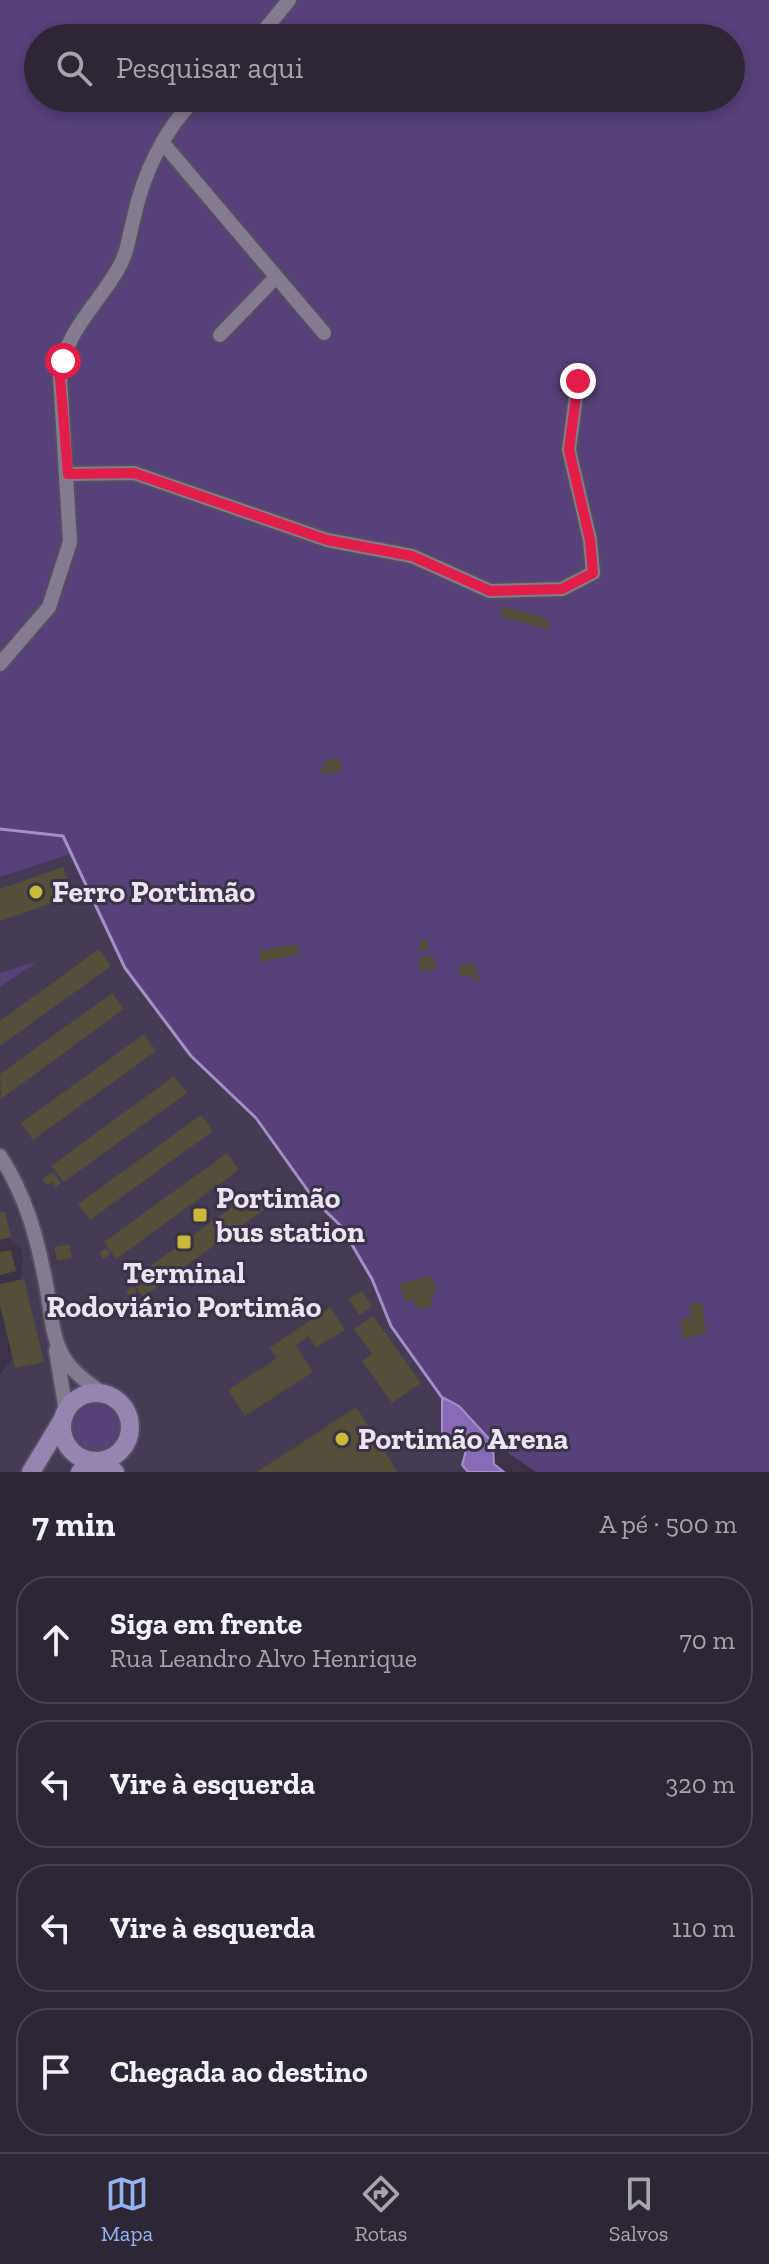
<!DOCTYPE html>
<html lang="pt">
<head>
<meta charset="utf-8">
<style>
	body { margin:0; font-family:"Zilla Slab",serif; background:#383241; color:#f1f3f6 }
	.stop { position:absolute; width:24px; height:24px; margin:-18px; border:6px solid #e11d48; border-radius:50%; background:#fff }
	.stop.end { background:#e11d48; border-color:#fff; box-shadow:0 2px 8px #0008 }
	.list { margin:0; padding:0; list-style:none }
	h2 { display:flex; justify-content:space-between; align-items:center; height:104px; margin:0; padding:0 32px; font-size:34px }
	h2 small { font-size:26px; font-weight:400; color:#a6a5ad }
	.list li { display:grid; grid-template-columns:52px 1fr auto; gap:24px; align-items:center; box-sizing:border-box; height:128px; margin:0 16px 16px; padding:0 16px; border:2px solid #484350; border-radius:32px }
	.list b { display:block; font-size:30px; white-space:nowrap }
	.list p { margin:0; font-size:26px; white-space:nowrap; color:#a6a5ad }
	.list em { font-size:26px; font-style:normal; color:#a6a5ad }
	.icon { flex:none; width:44px; height:44px; fill:none; stroke:currentColor; stroke-width:2; stroke-linecap:round; stroke-linejoin:round }
	.map { position:relative; flex:none; width:769px; height:1472px; overflow:hidden }
	.search { position:absolute; background:#2c2635; box-shadow:0 4px 12px #0003; left:24px; right:24px; top:24px; height:88px; display:flex; align-items:center; gap:20px; box-sizing:border-box; padding:0 28px; border-radius:44px; color:#a6a5ad; font-size:30px }
	.sheet { height:680px; background:#2c2635 }
	nav { display:flex; justify-content:space-around; align-items:center; box-sizing:border-box; height:112px; border-top:2px solid #484350; background:#2c2635; font-size:22px; color:#a6a5ad }
	nav a { display:grid; justify-items:center; gap:4px }
	nav .on { color:#95b2f1 }
	.map>svg:first-child { display:block }
	.built { fill:#443b55 }
	.green { fill:#564178; fill-rule:evenodd }
	.water { fill:#876ab6; stroke:#a48fc8; stroke-width:2 }
	.lines { fill:none; stroke-linecap:round; stroke-linejoin:round }
	.stream { stroke:#a48fc8; stroke-width:3 }
	.building { fill:#534f39 }
	.street-casing { stroke:#554f60; stroke-width:18 }
	.secondary-casing { stroke:#554f60; stroke-width:22 }
	.street { stroke:#837b92; stroke-width:14 }
	.secondary { stroke:#9586b1; stroke-width:18 }
	.route { stroke:#e11d48; stroke-width:10 }
	.poi-dot { fill:#ccb939; stroke:#3a3347; stroke-width:3 }
	.labels { text-anchor:middle; dominant-baseline:central; stroke-width:6; stroke-linejoin:round; paint-order:stroke }
	.poi-label { font-size:30px; font-weight:bold; fill:#e9e5f2; stroke:#3a3347; text-anchor:start }
</style>
</head>
<body>
<div class="map">
<svg width="769" height="1472" viewBox="0 0 769 1472">
	<rect width="100%" height="100%" fill="#3a3347"/>
	<!-- built -->
	<path class="built" d="M72,853L125,968L191,1056L256,1118L316,1202L341,1226L372,1279L391,1326L442,1397V1436L468,1443L462,1465L468,1472H0V1375L21,1347L22,1250L0,1231V877Z"/>
	<!-- green -->
	<path class="green" d="M0,0H769V1472H536L494,1443V1464L504,1472H468L462,1465L468,1443L442,1436V1397L391,1326L372,1279L341,1226L316,1202L256,1118L191,1056L125,968L73,853L0,877ZM38,38H731V98H38Z
		M38,961L0,987V973Z
		M73 1427a23 23 0 1 1 46 0a23 23 0 1 1-46 0Z"/>
	<!-- water -->
	<path class="water" d="M442,1397L459,1406L493,1443L494,1464L504,1472H468L462,1465L468,1443L442,1436Z"/>
	<g class="lines">
		<!-- stream -->
		<path class="stream" d="M0,829L63,836L125,968L191,1056L256,1118L316,1202L341,1226L372,1279L391,1326L443,1399"/>
	</g>
	<!-- building -->
	<path class="building" d="M503,606L548,619L549,630L499,616Z
		M338,758L343,770L322,775L320,768L326,766L323,761Z
		M63,867L73,896L0,921V889Z
		M427,940L428,949L419,952L420,941Z
		M295,944L300,954L260,962L259,951Z
		M99,949L111,966L0,1046V1021Z
		M432,955L437,968L420,972L418,959Z
		M474,963L480,980L476,982L473,975L461,977L459,965Z
		M112,993L124,1009L1,1099L0,1074Z
		M144,1034L156,1051L33,1140L21,1123Z
		M174,1076L187,1093L64,1182L51,1166Z
		M201,1115L213,1131L90,1220L78,1204Z
		M227,1153L239,1170L116,1259L104,1242Z
		M53,1172L61,1183L56,1187L52,1182L47,1185L42,1179Z
		M254,1191L266,1208L143,1297L131,1280Z
		M5,1211L11,1237L0,1240V1212Z
		M69,1244L72,1258L57,1261L54,1247Z
		M106,1248L111,1254L103,1259L99,1253Z
		M11,1250L16,1271L0,1275V1252Z
		M431,1276L437,1292L430,1295L433,1306L417,1309L413,1299L405,1301L399,1284Z
		M24,1279L44,1362L15,1368L0,1305V1284Z
		M133,1286L137,1292L130,1297L126,1291Z
		M362,1291L372,1307L359,1315L349,1299Z
		M690,1303H702L706,1333L683,1339L680,1320L691,1318Z
		M330,1307L345,1330L316,1347L308,1336L296,1346L313,1372L245,1416L228,1390L277,1358L269,1348Z
		M373,1316L421,1383L392,1403L362,1361L372,1354L354,1329Z
		M356,1407L398,1472H257Z"/>
	<g class="lines">
		<!-- street casing -->
		<g class="street-casing">
			<path id="street" d="M258,38L289,0
				M162,142L324,333
				M220,335L276,277
				M68,474L134,473L327,540L412,556L490,591L562,589L593,573L590,540L569,450L578,381
				M0,664L49,607L70,542L60,377C62,335 99,303 118,269C128,252 129,235 134,217C143,174 165,128 196,98
				M0,1156C26,1196 37,1237 46,1284C51,1308 51,1340 66,1361C76,1375 90,1385 104,1394
				M56,1350L66,1411"/>
		</g>
		<!-- secondary casing -->
		<g class="secondary-casing">
			<path id="secondary" d="M62 1427a34 34 0 1 1 68 0a34 34 0 1 1-68 0Z
				M31,1472L63,1419
				M80,1472L95,1461L115,1472"/>
		</g>
		<!-- street -->
		<use href="#street" class="street"/>
		<!-- secondary -->
		<use href="#secondary" class="secondary"/>
	</g>
	<g class="lines">
		<!-- route -->
		<path class="route" d="M63,361L60,377L68,474L134,473L327,540L412,556L490,591L562,589L593,573L590,540L569,450L578,381"/>
	</g>
	<!-- markers -->
	<g class="poi-dot">
		<circle cx="36" cy="892" r="8"/>
		<rect x="192" y="1207" width="16" height="16" rx="4"/>
		<rect x="176" y="1234" width="16" height="16" rx="4"/>
		<circle cx="342" cy="1439" r="8"/>
	</g>
	<g class="labels">
		<!-- poi labels -->
		<g class="poi-label">
			<text x="52" y="892">Ferro Portimão</text>
			<text x="216" y="1198">Portimão<tspan x="216" dy="34">bus station</tspan></text>
			<text x="184" y="1273" text-anchor="middle">Terminal<tspan x="184" dy="34">Rodoviário Portimão</tspan></text>
			<text x="358" y="1439">Portimão Arena</text>
		</g>
	</g>
</svg>
<div class="stop" style="left:63px;top:361px"></div>
<div class="stop end" style="left:578px;top:381px"></div>
<div class="search"><svg class="icon" aria-label="search" viewBox="0 0 24 24"><circle cx="10" cy="10" r="6"/><path d="M15 15l6 6"/></svg>Pesquisar aqui</div>
</div>
<section class="sheet">
<h2>7 min<small>A pé · 500 m</small></h2>
<ul class="list">
<li><svg class="icon" aria-label="ahead" viewBox="0 0 24 24"><path d="M12 20V5M6 11l6-6 6 6"/></svg><div><b>Siga em frente</b><p>Rua Leandro Alvo Henrique</p></div><em>70 m</em></li>
<li><svg class="icon" aria-label="left" viewBox="0 0 24 24"><path d="M17 20v-9H6M10 6l-5 5 5 5"/></svg><div><b>Vire à esquerda</b></div><em>320 m</em></li>
<li><svg class="icon" aria-label="left" viewBox="0 0 24 24"><path d="M17 20v-9H6M10 6l-5 5 5 5"/></svg><div><b>Vire à esquerda</b></div><em>110 m</em></li>
<li><svg class="icon" aria-label="arrive" viewBox="0 0 24 24"><path d="M6 21V4h12l-3 4 3 4H6"/></svg><div><b>Chegada ao destino</b></div></li>
</ul>
</section>
<nav>
<a class="on"><svg class="icon" aria-label="map" viewBox="0 0 24 24"><path d="M3 6l6-2 6 2 6-2v14l-6 2-6-2-6 2zM9 4v14M15 6v14"/></svg>Mapa</a>
<a><svg class="icon" aria-label="directions" viewBox="0 0 24 24"><path d="M12 3l9 9-9 9-9-9zM9 14v-3h6M13 9l2 2-2 2"/></svg>Rotas</a>
<a><svg class="icon" aria-label="saved" viewBox="0 0 24 24"><path d="M7 4h10v16l-5-4-5 4z"/></svg>Salvos</a>
</nav>
</body>
</html>
